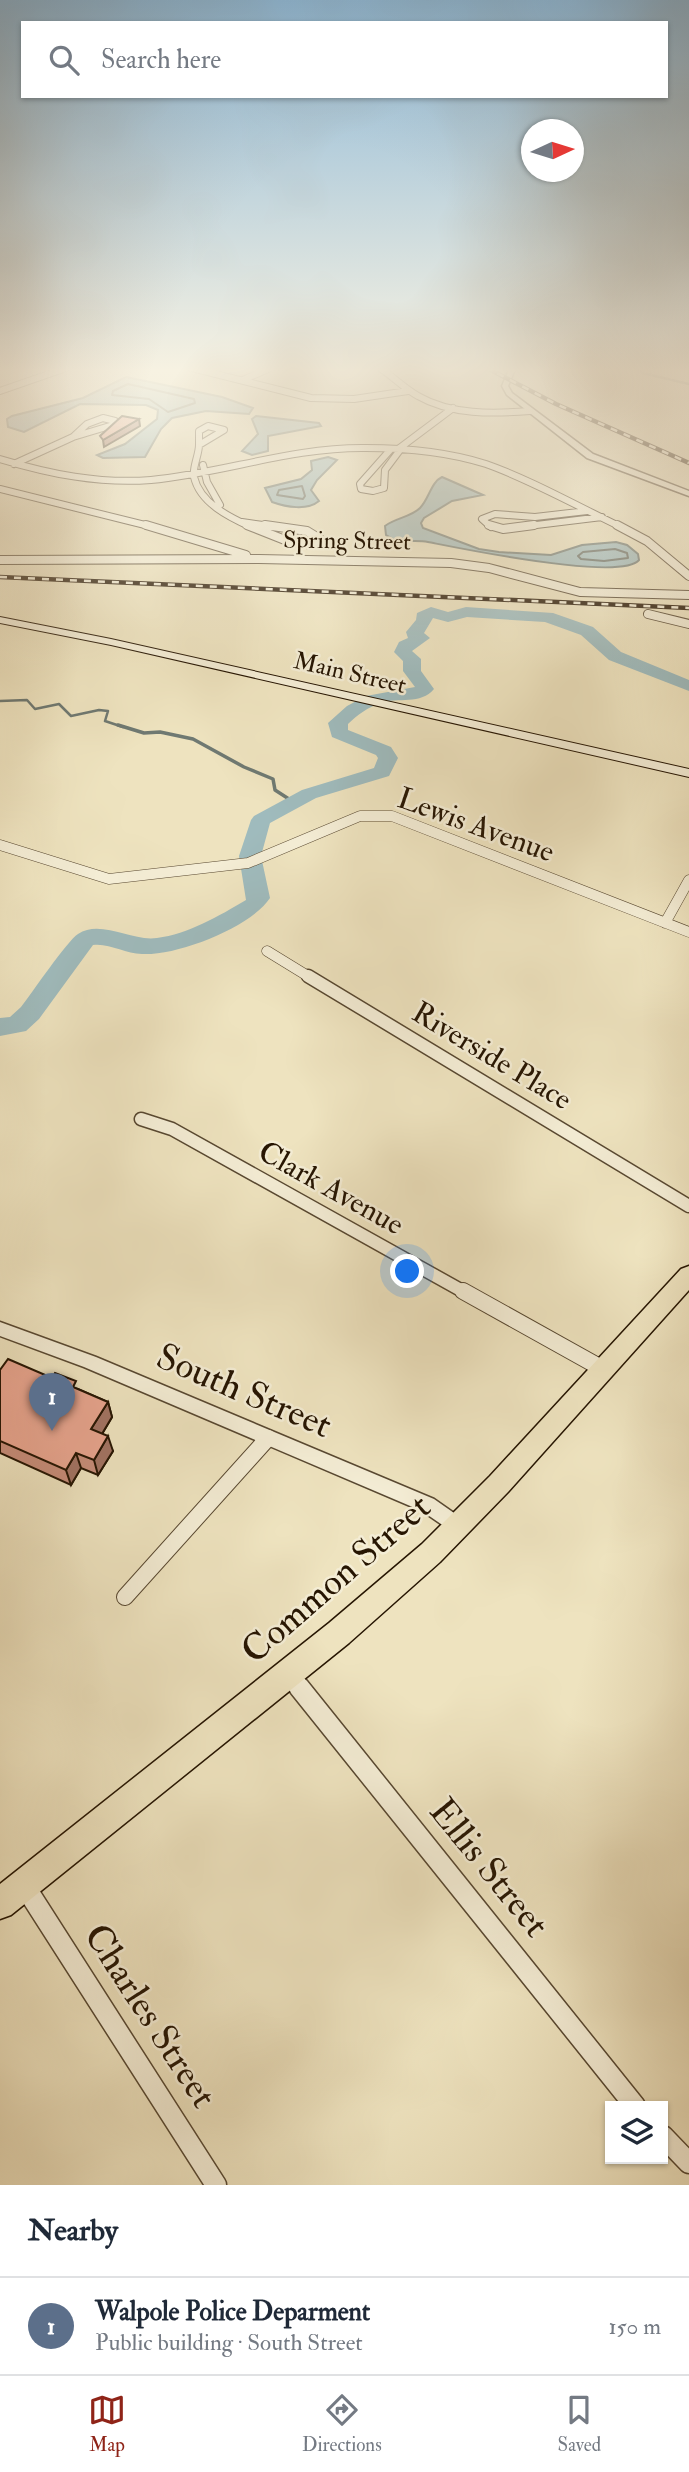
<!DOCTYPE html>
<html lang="en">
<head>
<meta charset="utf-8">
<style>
	body { margin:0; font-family:"IM FELL Double Pica",serif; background:#f2f2f3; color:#1f2937 }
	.controls { position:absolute; right:21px; bottom:21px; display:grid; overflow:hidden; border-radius:0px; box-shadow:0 2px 5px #0004 }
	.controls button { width:63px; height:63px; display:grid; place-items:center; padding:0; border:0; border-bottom:2px solid #e0e1e3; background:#fff; color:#1f2937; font:35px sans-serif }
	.compass { position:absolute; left:521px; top:119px; width:63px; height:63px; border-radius:50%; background:#fff; box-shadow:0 2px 5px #0004; rotate:86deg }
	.you { position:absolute; left:408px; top:1272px; width:24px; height:24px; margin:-18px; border:5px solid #fff; border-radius:50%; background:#1a73e8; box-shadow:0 0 0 10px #1a73e833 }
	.badge { display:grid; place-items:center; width:46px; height:46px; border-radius:50%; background:#8f2418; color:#fff; font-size:23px; font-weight:700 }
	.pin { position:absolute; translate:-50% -58px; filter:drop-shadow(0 2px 4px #0008) }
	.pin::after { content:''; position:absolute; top:37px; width:24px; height:21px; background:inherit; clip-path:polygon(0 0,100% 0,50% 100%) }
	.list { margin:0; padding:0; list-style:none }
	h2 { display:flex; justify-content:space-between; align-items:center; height:91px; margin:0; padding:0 28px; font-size:30px }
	h2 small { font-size:23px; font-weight:400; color:#747a83 }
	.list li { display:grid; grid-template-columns:46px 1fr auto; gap:21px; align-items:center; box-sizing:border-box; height:98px; padding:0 28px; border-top:2px solid #e0e1e3 }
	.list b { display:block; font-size:26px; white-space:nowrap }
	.list p { margin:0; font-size:23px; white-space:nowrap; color:#747a83 }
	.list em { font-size:23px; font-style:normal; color:#747a83 }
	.icon { flex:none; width:38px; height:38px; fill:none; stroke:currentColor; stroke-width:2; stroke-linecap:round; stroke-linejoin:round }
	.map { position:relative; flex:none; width:689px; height:2185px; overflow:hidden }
	.search { position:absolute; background:#fff; box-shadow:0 2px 5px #0004; left:21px; right:21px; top:21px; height:77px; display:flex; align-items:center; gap:18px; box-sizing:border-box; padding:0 24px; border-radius:0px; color:#747a83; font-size:26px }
	.sheet { height:189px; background:#fff }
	nav { display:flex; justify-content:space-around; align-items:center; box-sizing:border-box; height:98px; border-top:2px solid #e0e1e3; background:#fff; font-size:19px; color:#747a83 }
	nav a { display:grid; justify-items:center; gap:4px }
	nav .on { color:#8f2418 }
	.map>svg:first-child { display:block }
	.water { fill:#9fbbbd; stroke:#6f7972; stroke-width:2 }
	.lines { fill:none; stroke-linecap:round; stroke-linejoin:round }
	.shore { stroke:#626860; stroke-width:2 }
	.stream-far1 { stroke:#6f7972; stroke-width:2.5 }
	.stream { stroke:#6f7972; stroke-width:3.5 }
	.river { fill:#9fbbbd; fill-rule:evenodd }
	.minor-far5-casing { stroke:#584831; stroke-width:8 }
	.minor-far4-casing { stroke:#584831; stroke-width:10 }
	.minor-far3-casing { stroke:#584831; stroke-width:11 }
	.minor-far2-casing { stroke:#584831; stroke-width:15 }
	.minor-far1-casing { stroke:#584831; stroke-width:18 }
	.minor-casing { stroke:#584831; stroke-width:23 }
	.tertiary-casing { stroke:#584831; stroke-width:3 }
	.secondary-casing { stroke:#261502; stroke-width:2 }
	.primary-casing { stroke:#261502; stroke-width:3 }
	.minor-far5 { stroke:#f4edd5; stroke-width:6 }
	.minor-far4 { stroke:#f4edd5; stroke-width:8 }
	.minor-far3 { stroke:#f4edd5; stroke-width:10 }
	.minor-far2 { stroke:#f4edd5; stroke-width:12 }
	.minor-far1 { stroke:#f4edd5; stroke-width:16 }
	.minor { stroke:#f4edd5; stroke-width:20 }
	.tertiary { fill:#f4edd5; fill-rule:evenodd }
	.secondary { fill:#f4edd5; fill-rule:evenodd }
	.primary { fill:#eee3bf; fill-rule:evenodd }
	.rail-casing { stroke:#261502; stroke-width:4.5 }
	.rail { stroke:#f4edd5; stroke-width:2.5; stroke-dasharray:7; stroke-linecap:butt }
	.wall { fill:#c78d7a; stroke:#261502; stroke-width:2 }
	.shaded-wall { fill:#a27363; stroke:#261502; stroke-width:2 }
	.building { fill:#e7a48e; stroke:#261502; stroke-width:2 }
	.labels { text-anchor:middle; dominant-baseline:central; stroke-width:5; stroke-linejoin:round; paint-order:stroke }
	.far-street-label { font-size:24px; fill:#261502; stroke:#f4edd5 }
	.street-label { font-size:30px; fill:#261502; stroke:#f4edd5 }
	.near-street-label { font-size:37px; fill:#261502; stroke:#f4edd5 }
</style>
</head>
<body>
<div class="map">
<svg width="689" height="2185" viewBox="0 0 689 2185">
	<rect width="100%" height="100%" fill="#eee3bf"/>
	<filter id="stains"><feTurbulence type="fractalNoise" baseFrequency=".00286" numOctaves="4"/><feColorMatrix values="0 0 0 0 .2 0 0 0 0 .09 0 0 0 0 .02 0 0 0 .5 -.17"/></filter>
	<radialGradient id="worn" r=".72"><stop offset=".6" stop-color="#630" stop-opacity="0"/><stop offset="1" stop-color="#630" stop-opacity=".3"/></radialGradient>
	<!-- water -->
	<path class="water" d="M126,377L222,397L253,408L249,414L206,411L172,418L161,429L145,457L103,458L97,455L125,444L157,419L158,410L146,405L80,404L24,432L8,427L7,419L12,416L83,398Z
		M256,416L319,423L321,426L268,436V451L252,455L242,451L258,434L252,419Z
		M328,457L337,460L317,480L311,490L319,501C307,511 286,507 272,502L265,488L301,479L312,470L311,461Z
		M442,477L483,495L452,501L424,518L421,523L423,528L479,549L499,552L551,555L582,545L616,542L627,545L638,554L639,560C621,582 459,548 428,542C413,539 399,545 386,535L385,526C395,518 411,517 420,508C429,499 431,482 442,477Z"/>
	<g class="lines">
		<!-- shore -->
		<path class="shore" d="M128,384L194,399L195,403L168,412L149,399L112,395L113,391Z
			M302,486L305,496L303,499L277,495L279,490Z
			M615,549L627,553L628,558L604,561L581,559L578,556L583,552Z"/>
		<!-- stream-far1 -->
		<path class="stream-far1" d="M637,367L643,373L689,384
			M0,701L27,700L35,709L59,704L71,716L99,710L108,711L105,721L123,727"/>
		<!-- stream -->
		<path class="stream" d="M118,725L144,733L160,732L193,739L244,767L273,779L275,790L292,801"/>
		<!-- river -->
		<path class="river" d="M431,607L448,612L466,607L553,613L593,627L621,652L689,680V691L609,660L581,635L545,622L467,617L448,622L433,618L424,633L430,638L412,651L421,659V671L434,689C421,705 398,697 381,703C368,707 357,715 348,724V730L391,747L398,758L389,776L316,798L270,823L261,856L270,898C251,927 177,956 142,954C125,954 110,943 93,945L39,1019L26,1031L0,1036V1018L10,1017L21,1007C32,993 67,941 78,934C101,919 132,942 157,938C188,934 219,916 246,900L239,856L251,820L254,816L302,790L374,768L378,758L376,755L332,737L328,723L347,706L366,696L415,687L403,671V661L394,652L399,642L408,638L406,632L416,620L417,613Z"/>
		<!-- minor-far5 casing -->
		<g class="minor-far5-casing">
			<path id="minor-far5" d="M188,367L311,398L354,399L408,391
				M267,367H286
				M378,367C392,375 403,388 418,396C451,415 493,414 530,411
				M243,380L270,368
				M0,391L69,367
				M103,418L115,421L113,425L73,437L87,424Z
				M208,426L224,430L199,445V431Z
				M199,445C199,455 192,468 194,477C200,503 229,517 251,527
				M391,449L360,484L361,489L373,491L384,488L385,470L400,450
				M397,450L453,408
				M0,459C50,474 99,484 151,480C224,473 292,447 366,448C406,448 448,452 486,464C529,479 579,507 621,527
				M14,464L73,437
				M203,465L207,482L220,505
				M0,489L153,527
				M242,522L278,527
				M491,527L482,519L495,514L535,517L587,511
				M520,527L602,517"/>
		</g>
		<!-- minor-far4 casing -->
		<g class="minor-far4-casing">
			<path id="minor-far4" d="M146,525L246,555
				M247,525L290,542L314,545L320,539L307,531L265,525
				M489,525L503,529L534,525
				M617,525L647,541L689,576
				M0,560L259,559L451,563L489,568L580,592L689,595
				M648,614L689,624"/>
		</g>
		<!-- minor-far3 casing -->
		<g class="minor-far3-casing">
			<path id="minor-far3" d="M0,845L109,879L248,863L360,816H392L689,932
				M665,923L689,880
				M267,951L311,978"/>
		</g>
		<!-- minor-far2 casing -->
		<g class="minor-far2-casing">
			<path id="minor-far2" d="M308,976L689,1206
				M141,1119L172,1129L466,1293"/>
		</g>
		<!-- minor-far1 casing -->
		<g class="minor-far1-casing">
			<path id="minor-far1" d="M463,1291L603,1369
				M125,1597L268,1438
				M288,1673L300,1689"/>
		</g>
		<!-- minor casing -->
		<g class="minor-casing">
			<path id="minor" d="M299,1687L635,2106
				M24,1885L216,2185
				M663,2136L689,2163"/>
		</g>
		<!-- tertiary casing -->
		<g class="tertiary-casing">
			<path id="tertiary" d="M510,367H516L508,386L512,393L593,454L689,491V496L587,458L507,395L502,386Z
				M0,1322L96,1357L434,1499L464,1520L466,1526L464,1532L457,1535L422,1511L84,1367L0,1336Z"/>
		</g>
		<!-- secondary casing -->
		<g class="secondary-casing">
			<path id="secondary" d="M0,617L111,639L689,769V777L111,645L0,623Z"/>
		</g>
		<!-- primary casing -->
		<g class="primary-casing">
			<path id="primary" d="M689,1266V1290L508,1492L440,1562L349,1643L11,1915L0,1919V1884L329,1623L422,1544L490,1476L681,1269Z"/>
		</g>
		<!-- minor-far5 -->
		<use href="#minor-far5" class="minor-far5"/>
		<!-- minor-far4 -->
		<use href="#minor-far4" class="minor-far4"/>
		<!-- minor-far3 -->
		<use href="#minor-far3" class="minor-far3"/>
		<!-- minor-far2 -->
		<use href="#minor-far2" class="minor-far2"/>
		<!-- minor-far1 -->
		<use href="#minor-far1" class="minor-far1"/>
		<!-- minor -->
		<use href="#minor" class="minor"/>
		<!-- tertiary -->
		<use href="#tertiary" class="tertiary"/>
		<!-- secondary -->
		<use href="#secondary" class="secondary"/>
		<!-- primary -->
		<use href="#primary" class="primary"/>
		<!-- rail casing -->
		<g class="rail-casing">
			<path id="rail" d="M485,367L556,404L689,463
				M0,577L689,608"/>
		</g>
		<!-- rail -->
		<use href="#rail" class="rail"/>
	</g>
	<!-- wall -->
	<path class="wall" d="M0,1370L78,1389L108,1402L112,1417L102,1434L113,1451L98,1475L81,1468L71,1485L0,1453Z"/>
	<!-- shaded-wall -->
	<path class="shaded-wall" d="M139,419L140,426L104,447L103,440Z
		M108,1402L112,1417L96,1444L91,1429Z
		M108,1436L113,1451L98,1475L94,1460Z
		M76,1453L81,1468L71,1485L66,1470Z"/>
	<!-- building -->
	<path class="building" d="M122,416L139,419L103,440L100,436Z
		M8,1359L52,1378L55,1373L76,1381L73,1387L108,1402L91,1429L108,1436L94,1460L76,1453L66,1470L0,1441V1370Z"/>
	<!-- sky -->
	<linearGradient id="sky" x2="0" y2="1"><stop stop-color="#8bb7d7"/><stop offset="0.55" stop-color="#f7f2e2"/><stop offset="1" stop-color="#f7f2e2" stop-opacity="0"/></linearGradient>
	<rect width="689" height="673" fill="url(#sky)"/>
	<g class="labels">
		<!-- far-street labels -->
		<g class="far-street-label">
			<text transform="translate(347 541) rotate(1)">Spring Street</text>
			<text transform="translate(350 673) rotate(13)">Main Street</text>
		</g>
		<!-- street labels -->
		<g class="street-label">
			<text transform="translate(476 825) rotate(20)">Lewis Avenue</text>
			<text transform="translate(492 1056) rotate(31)">Riverside Place</text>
			<text transform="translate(331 1188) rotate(29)">Clark Avenue</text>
		</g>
		<!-- near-street labels -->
		<g class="near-street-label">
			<text transform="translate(244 1391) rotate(23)">South Street</text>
			<text transform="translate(336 1579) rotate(-41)">Common Street</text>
			<text transform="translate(489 1868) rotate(51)">Ellis Street</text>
			<text transform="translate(150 2016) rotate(57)">Charles Street</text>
		</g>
	</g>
	<rect width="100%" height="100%" filter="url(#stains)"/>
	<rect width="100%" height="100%" fill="url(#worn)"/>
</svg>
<div class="controls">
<button><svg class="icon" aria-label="layers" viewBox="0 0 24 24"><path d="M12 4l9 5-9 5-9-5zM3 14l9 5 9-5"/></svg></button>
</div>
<svg class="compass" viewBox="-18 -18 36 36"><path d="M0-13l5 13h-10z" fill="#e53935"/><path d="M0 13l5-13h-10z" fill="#747a83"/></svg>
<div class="you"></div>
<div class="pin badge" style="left:52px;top:1431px;background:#5c6f8a">1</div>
<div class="search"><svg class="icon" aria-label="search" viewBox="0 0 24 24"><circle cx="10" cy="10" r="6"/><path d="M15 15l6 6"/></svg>Search here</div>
</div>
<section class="sheet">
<h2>Nearby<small></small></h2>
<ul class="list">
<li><span class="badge" style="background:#5c6f8a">1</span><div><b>Walpole Police Deparment</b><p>Public building · South Street</p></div><em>150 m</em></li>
</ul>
</section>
<nav>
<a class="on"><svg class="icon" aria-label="map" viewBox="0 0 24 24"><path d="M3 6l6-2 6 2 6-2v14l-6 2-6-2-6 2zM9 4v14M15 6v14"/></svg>Map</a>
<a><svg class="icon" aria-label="directions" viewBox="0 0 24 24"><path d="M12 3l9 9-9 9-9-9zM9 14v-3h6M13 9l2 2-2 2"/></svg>Directions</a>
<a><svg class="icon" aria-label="saved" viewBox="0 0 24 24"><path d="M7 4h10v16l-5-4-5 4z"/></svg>Saved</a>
</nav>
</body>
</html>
